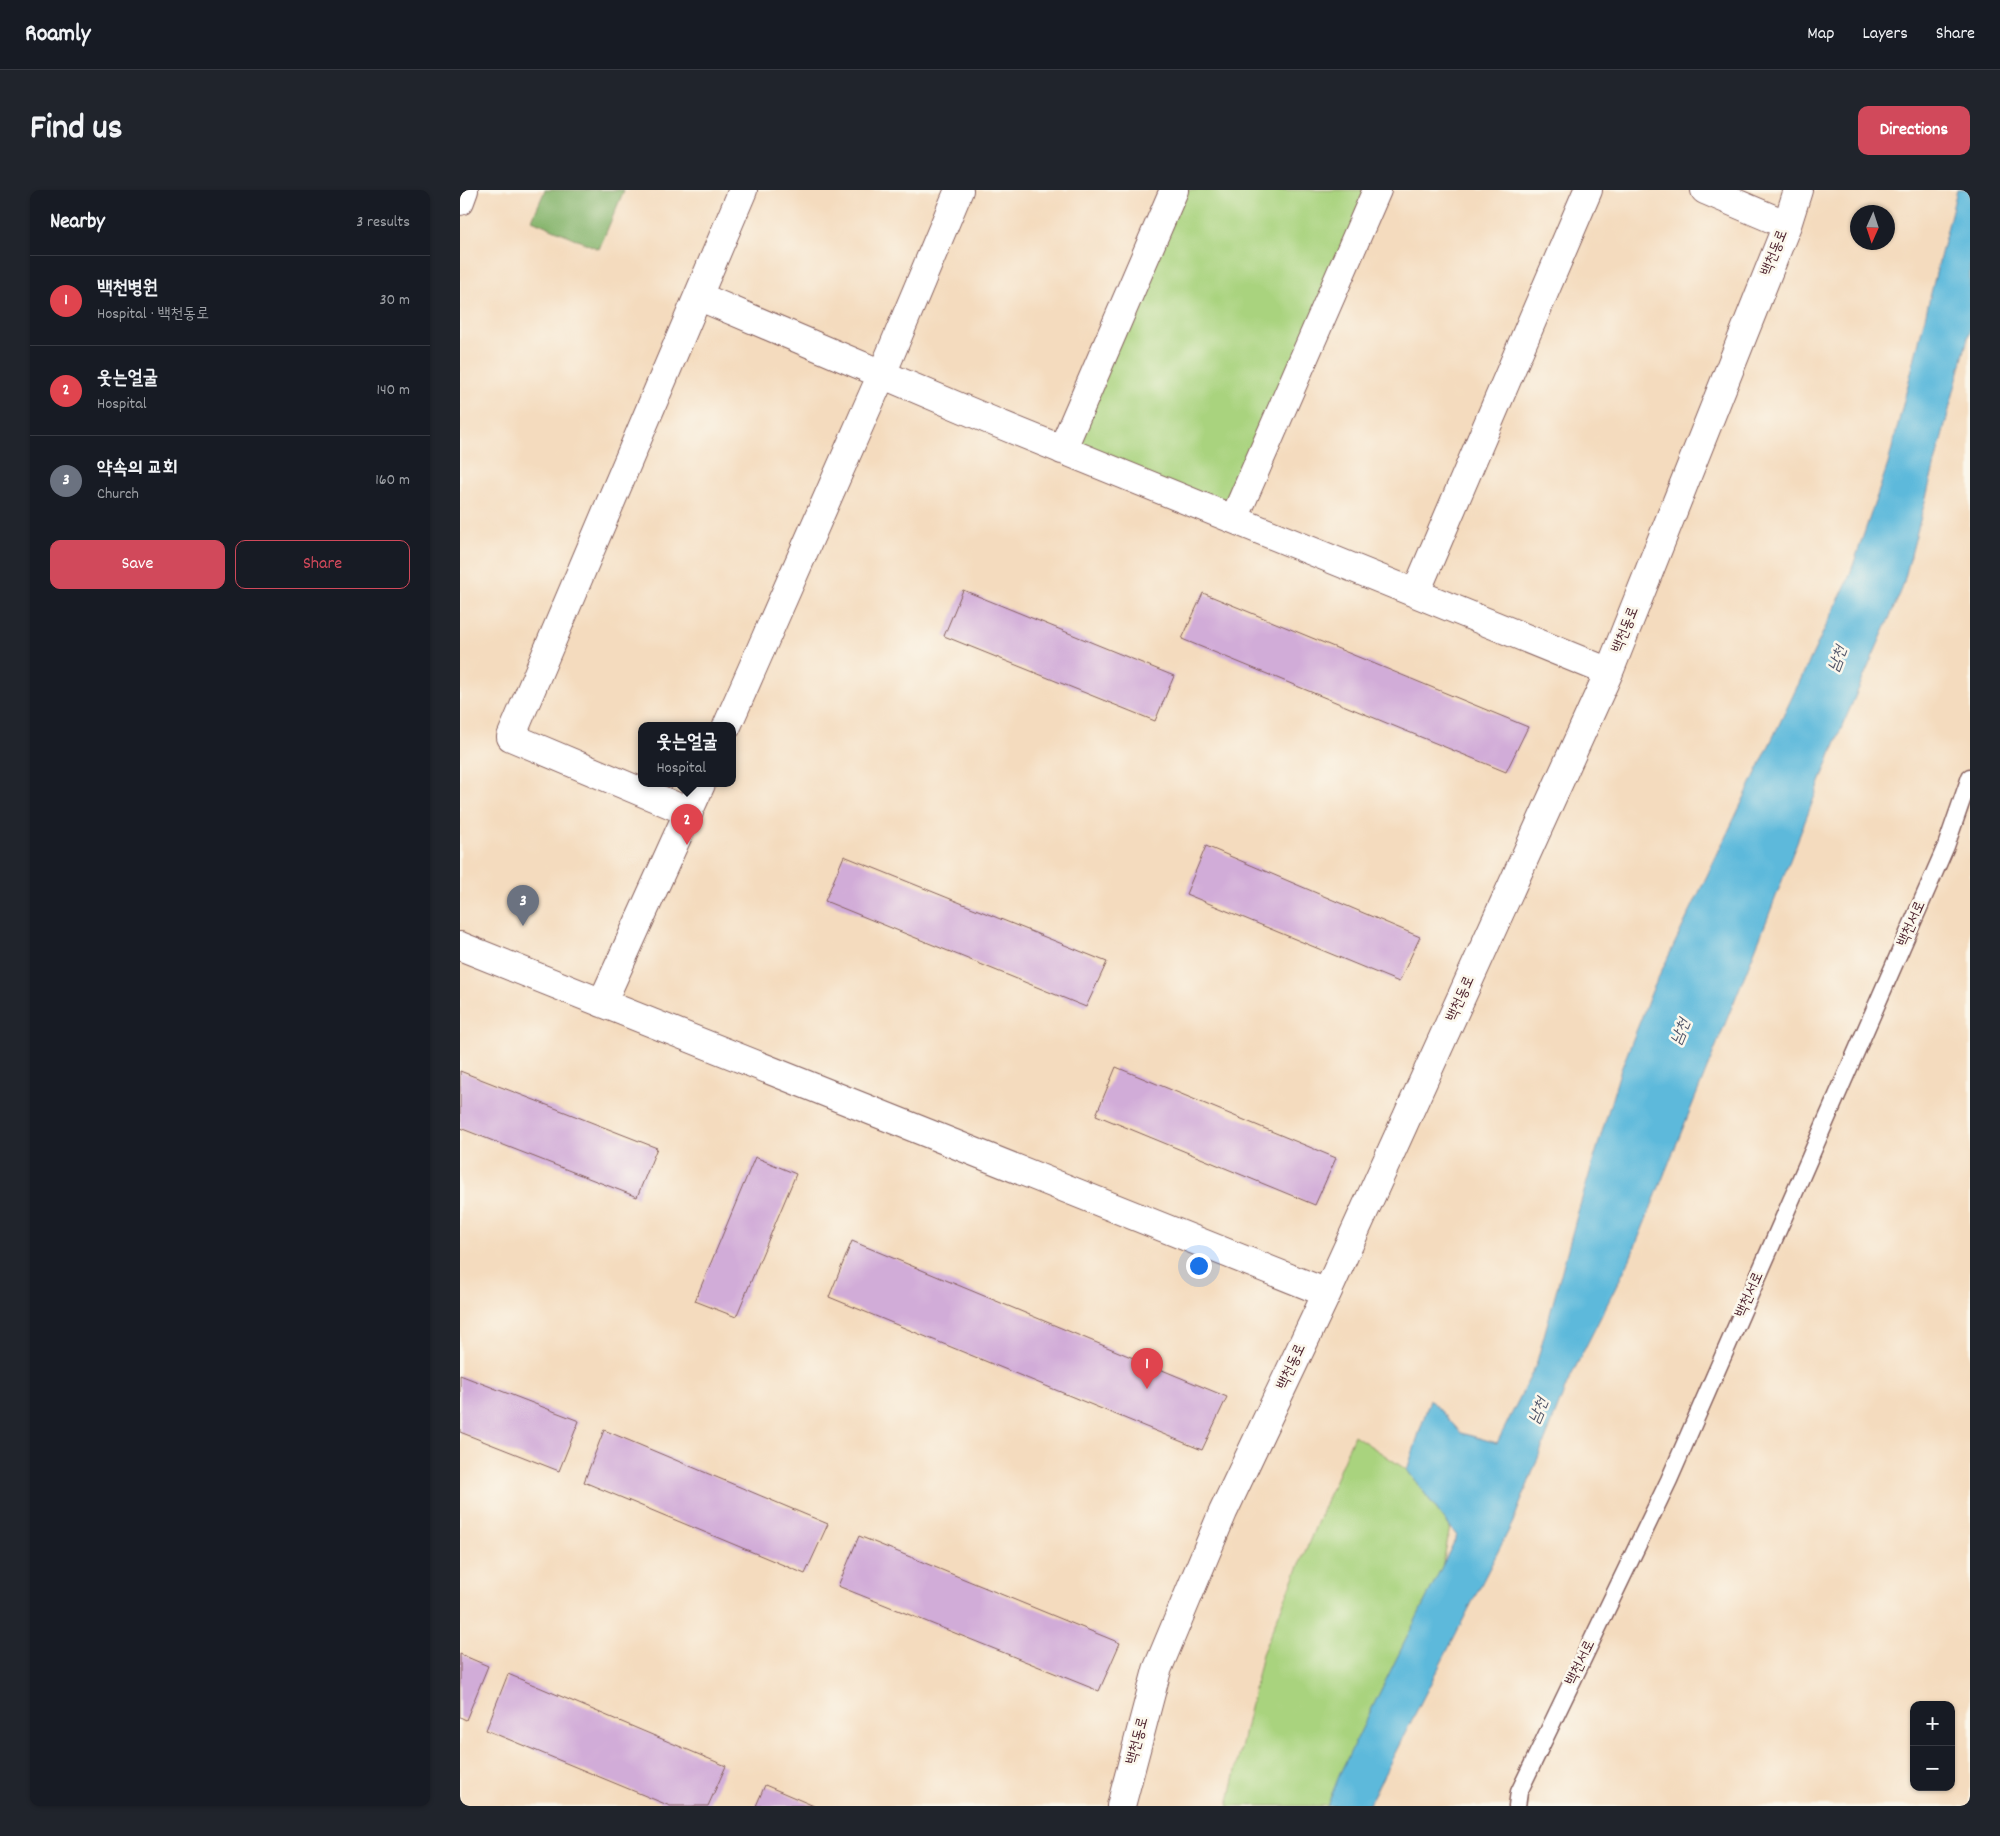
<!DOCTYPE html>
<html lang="en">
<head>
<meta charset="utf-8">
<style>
	body { margin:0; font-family:Dekko,"Poor Story",sans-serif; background:#20242c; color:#f1f3f6 }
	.controls { position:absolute; right:15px; bottom:15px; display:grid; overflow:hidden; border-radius:10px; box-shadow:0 1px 4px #0004 }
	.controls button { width:45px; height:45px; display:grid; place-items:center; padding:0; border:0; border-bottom:1px solid #363941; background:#171b24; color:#f1f3f6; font:25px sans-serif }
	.compass { position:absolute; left:1390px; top:15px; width:45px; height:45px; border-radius:50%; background:#171b24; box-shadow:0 1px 4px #0004; rotate:183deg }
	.you { position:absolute; left:738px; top:1075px; width:18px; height:18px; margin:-12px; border:4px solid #fff; border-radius:50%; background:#1a73e8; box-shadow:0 0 0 8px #1a73e833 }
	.badge { display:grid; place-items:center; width:32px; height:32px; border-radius:50%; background:#d1495b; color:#fff; font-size:16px; font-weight:700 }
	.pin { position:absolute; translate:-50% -41px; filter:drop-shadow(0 1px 2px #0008) }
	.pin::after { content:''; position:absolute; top:26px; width:18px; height:15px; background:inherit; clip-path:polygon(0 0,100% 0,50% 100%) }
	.popup { position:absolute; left:178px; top:532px; width:98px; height:65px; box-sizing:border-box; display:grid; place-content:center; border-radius:10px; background:#171b24; filter:drop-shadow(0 1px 4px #0005); font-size:16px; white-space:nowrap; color:#9ea1a6 }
	.popup b { font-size:19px; color:#f1f3f6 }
	.popup::after { content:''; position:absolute; left:50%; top:100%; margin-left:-10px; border:10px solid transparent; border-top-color:#171b24 }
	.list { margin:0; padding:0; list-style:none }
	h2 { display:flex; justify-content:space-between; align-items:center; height:65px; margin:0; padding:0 20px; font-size:21px }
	h2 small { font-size:16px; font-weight:400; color:#9ea1a6 }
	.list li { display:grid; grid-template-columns:32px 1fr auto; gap:15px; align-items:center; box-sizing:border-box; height:90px; padding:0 20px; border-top:1px solid #363941 }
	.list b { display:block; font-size:19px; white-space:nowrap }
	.list p { margin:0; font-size:16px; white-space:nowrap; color:#9ea1a6 }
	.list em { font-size:16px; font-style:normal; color:#9ea1a6 }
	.actions { display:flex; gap:10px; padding:15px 20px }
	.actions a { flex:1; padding:11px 0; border:1px solid #d1495b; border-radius:10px; text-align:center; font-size:18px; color:#d1495b }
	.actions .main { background:#d1495b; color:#fff }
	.map { position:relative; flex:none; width:1510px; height:1616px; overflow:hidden; border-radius:10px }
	header { display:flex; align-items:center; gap:30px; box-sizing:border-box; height:70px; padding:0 25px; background:#171b24; border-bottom:1px solid #363941 }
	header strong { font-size:24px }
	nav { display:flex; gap:28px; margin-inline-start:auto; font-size:18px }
	.intro { display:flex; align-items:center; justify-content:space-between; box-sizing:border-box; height:120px; padding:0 30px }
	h1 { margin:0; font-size:35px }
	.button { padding:12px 22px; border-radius:10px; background:#d1495b; color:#fff; font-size:18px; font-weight:700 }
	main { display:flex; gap:30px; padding:0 30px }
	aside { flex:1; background:#171b24; border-radius:10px; box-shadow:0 1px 4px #0004 }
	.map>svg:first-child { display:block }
	.green { fill:#a9d37e; stroke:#7a7954 }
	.forest { fill:#86b56d; stroke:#686a4c }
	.water { fill:#5db9db; stroke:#546c83 }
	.building { fill:#d1acd8 }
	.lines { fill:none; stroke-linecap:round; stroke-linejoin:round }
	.lane-casing { stroke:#86615e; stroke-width:19 }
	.street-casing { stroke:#86615e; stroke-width:30 }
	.primary-casing { stroke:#86615e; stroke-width:30 }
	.lane { stroke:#fff; stroke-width:16 }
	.street { stroke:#fff; stroke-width:28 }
	.primary { stroke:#fff; stroke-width:28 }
	.labels { text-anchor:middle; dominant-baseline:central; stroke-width:5; stroke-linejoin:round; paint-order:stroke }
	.street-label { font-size:15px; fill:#4a1f2b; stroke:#fbf7ec }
	.water-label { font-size:16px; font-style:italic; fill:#515569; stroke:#fbf7ec }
</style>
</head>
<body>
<header>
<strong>Roamly</strong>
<nav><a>Map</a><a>Layers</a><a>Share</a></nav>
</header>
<div class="intro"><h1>Find us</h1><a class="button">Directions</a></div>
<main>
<aside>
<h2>Nearby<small>3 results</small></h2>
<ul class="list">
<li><span class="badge" style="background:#e0444e">1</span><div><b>백천병원</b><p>Hospital · 백천동로</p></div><em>30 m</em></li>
<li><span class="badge" style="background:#e0444e">2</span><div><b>웃는얼굴</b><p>Hospital</p></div><em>140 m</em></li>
<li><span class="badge" style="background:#6b7280">3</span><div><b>약속의 교회</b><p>Church</p></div><em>160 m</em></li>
</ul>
<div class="actions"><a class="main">Save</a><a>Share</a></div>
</aside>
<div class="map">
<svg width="1510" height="1616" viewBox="0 0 1510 1616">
	<rect width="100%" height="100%" fill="#fbf7ec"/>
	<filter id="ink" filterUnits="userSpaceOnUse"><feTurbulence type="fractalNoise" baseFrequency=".02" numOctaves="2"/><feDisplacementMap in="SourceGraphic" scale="10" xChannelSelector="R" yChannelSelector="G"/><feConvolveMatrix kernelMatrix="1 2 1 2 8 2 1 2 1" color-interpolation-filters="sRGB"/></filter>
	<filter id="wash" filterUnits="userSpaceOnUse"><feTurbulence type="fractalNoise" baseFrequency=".0096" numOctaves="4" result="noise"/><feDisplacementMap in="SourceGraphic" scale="20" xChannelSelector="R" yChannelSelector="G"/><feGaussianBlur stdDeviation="1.12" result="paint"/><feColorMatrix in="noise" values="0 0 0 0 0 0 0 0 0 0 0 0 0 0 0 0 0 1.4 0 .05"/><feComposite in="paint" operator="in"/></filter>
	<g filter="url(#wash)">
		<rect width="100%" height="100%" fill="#f4dbbe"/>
		<!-- green -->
		<path class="green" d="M714,0H917L774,329L602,260Z
			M894,1245L947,1280L990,1337L982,1379L868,1616H768L802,1464Z"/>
		<!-- forest -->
		<path class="forest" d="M85,0H164L139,59L72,30Z"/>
		<!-- water -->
		<path class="water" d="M1497,0H1510V140L1442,399L1378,546L1303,740L1170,1069L1107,1194L1053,1332L908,1616H867L881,1581L997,1346L947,1280L970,1209L1001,1243L1037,1253L1076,1175L1118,1022L1160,882L1192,801L1388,390L1428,274Z"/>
		<g id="blocks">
			<!-- building -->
			<path class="building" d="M503,400L714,486L695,531L484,446Z
				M743,403L1068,537L1046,582L722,449Z
				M746,656L960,747L939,792L726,704Z
				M384,666L647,772L626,817L365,711Z
				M656,877L876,968L855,1015L636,925Z
				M0,881L197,958L177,1007L0,938Z
				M295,967L336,984L276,1127L235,1111Z
				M392,1051L767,1207L742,1260L369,1107Z
				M0,1185L119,1231L99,1281L0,1242Z
				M144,1240L368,1334L345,1384L124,1292Z
				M399,1346L660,1453L639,1501L378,1396Z
				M0,1464L28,1476L6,1530L0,1527Z
				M48,1484L266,1576L248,1616H210L26,1540Z
				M305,1595L354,1616H296Z"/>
		</g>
	</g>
	<g filter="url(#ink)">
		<use href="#blocks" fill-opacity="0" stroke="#86615e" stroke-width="1"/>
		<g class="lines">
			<!-- lane casing -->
			<g class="lane-casing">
				<path id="lane" d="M1057,1616L1059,1602L1209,1290L1486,656L1510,587"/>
			</g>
			<!-- street casing -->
			<g class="street-casing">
				<path id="street" d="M1245,0L1327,35
					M238,106L532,231L1149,482
					M602,260L714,0
					M774,329L917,0
					M956,402L1128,0
					M267,536L422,184L499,0
					M229,622L51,547L283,0
					M0,756L867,1103
					M142,813L241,594
					M661,1616L697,1480L763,1322L867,1103L1149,482L1327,35L1338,0"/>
			</g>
			<!-- primary casing -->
			<g class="primary-casing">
				<path id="primary" d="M0,11L4,0"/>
			</g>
			<!-- lane -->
			<use href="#lane" class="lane"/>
			<!-- street -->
			<use href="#street" class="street"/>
			<!-- primary -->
			<use href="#primary" class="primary"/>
		</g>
	</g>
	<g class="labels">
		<!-- street labels -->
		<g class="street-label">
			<text transform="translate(1315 63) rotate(-68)">백천동로</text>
			<text transform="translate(1166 440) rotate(-68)">백천동로</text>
			<text transform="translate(1452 734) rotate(-66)">백천서로</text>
			<text transform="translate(1001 809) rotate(-66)">백천동로</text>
			<text transform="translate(1290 1105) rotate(-66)">백천서로</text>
			<text transform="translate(832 1177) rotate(-65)">백천동로</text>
			<text transform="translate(1121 1473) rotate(-64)">백천서로</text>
			<text transform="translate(678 1551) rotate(-75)">백천동로</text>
		</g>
		<!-- water labels -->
		<g class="water-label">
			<text transform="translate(1378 469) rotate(-69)">남천</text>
			<text transform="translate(1221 842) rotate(-67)">남천</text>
			<text transform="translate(1079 1221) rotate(-67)">남천</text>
		</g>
	</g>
</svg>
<div class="controls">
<button>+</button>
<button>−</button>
</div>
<svg class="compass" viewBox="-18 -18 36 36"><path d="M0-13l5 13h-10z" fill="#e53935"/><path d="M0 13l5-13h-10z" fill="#9ea1a6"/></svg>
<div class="you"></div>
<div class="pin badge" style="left:687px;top:1199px;background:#e0444e">1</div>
<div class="pin badge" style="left:227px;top:655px;background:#e0444e">2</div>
<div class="popup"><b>웃는얼굴</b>Hospital</div>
<div class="pin badge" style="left:63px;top:736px;background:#6b7280">3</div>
</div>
</main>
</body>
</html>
